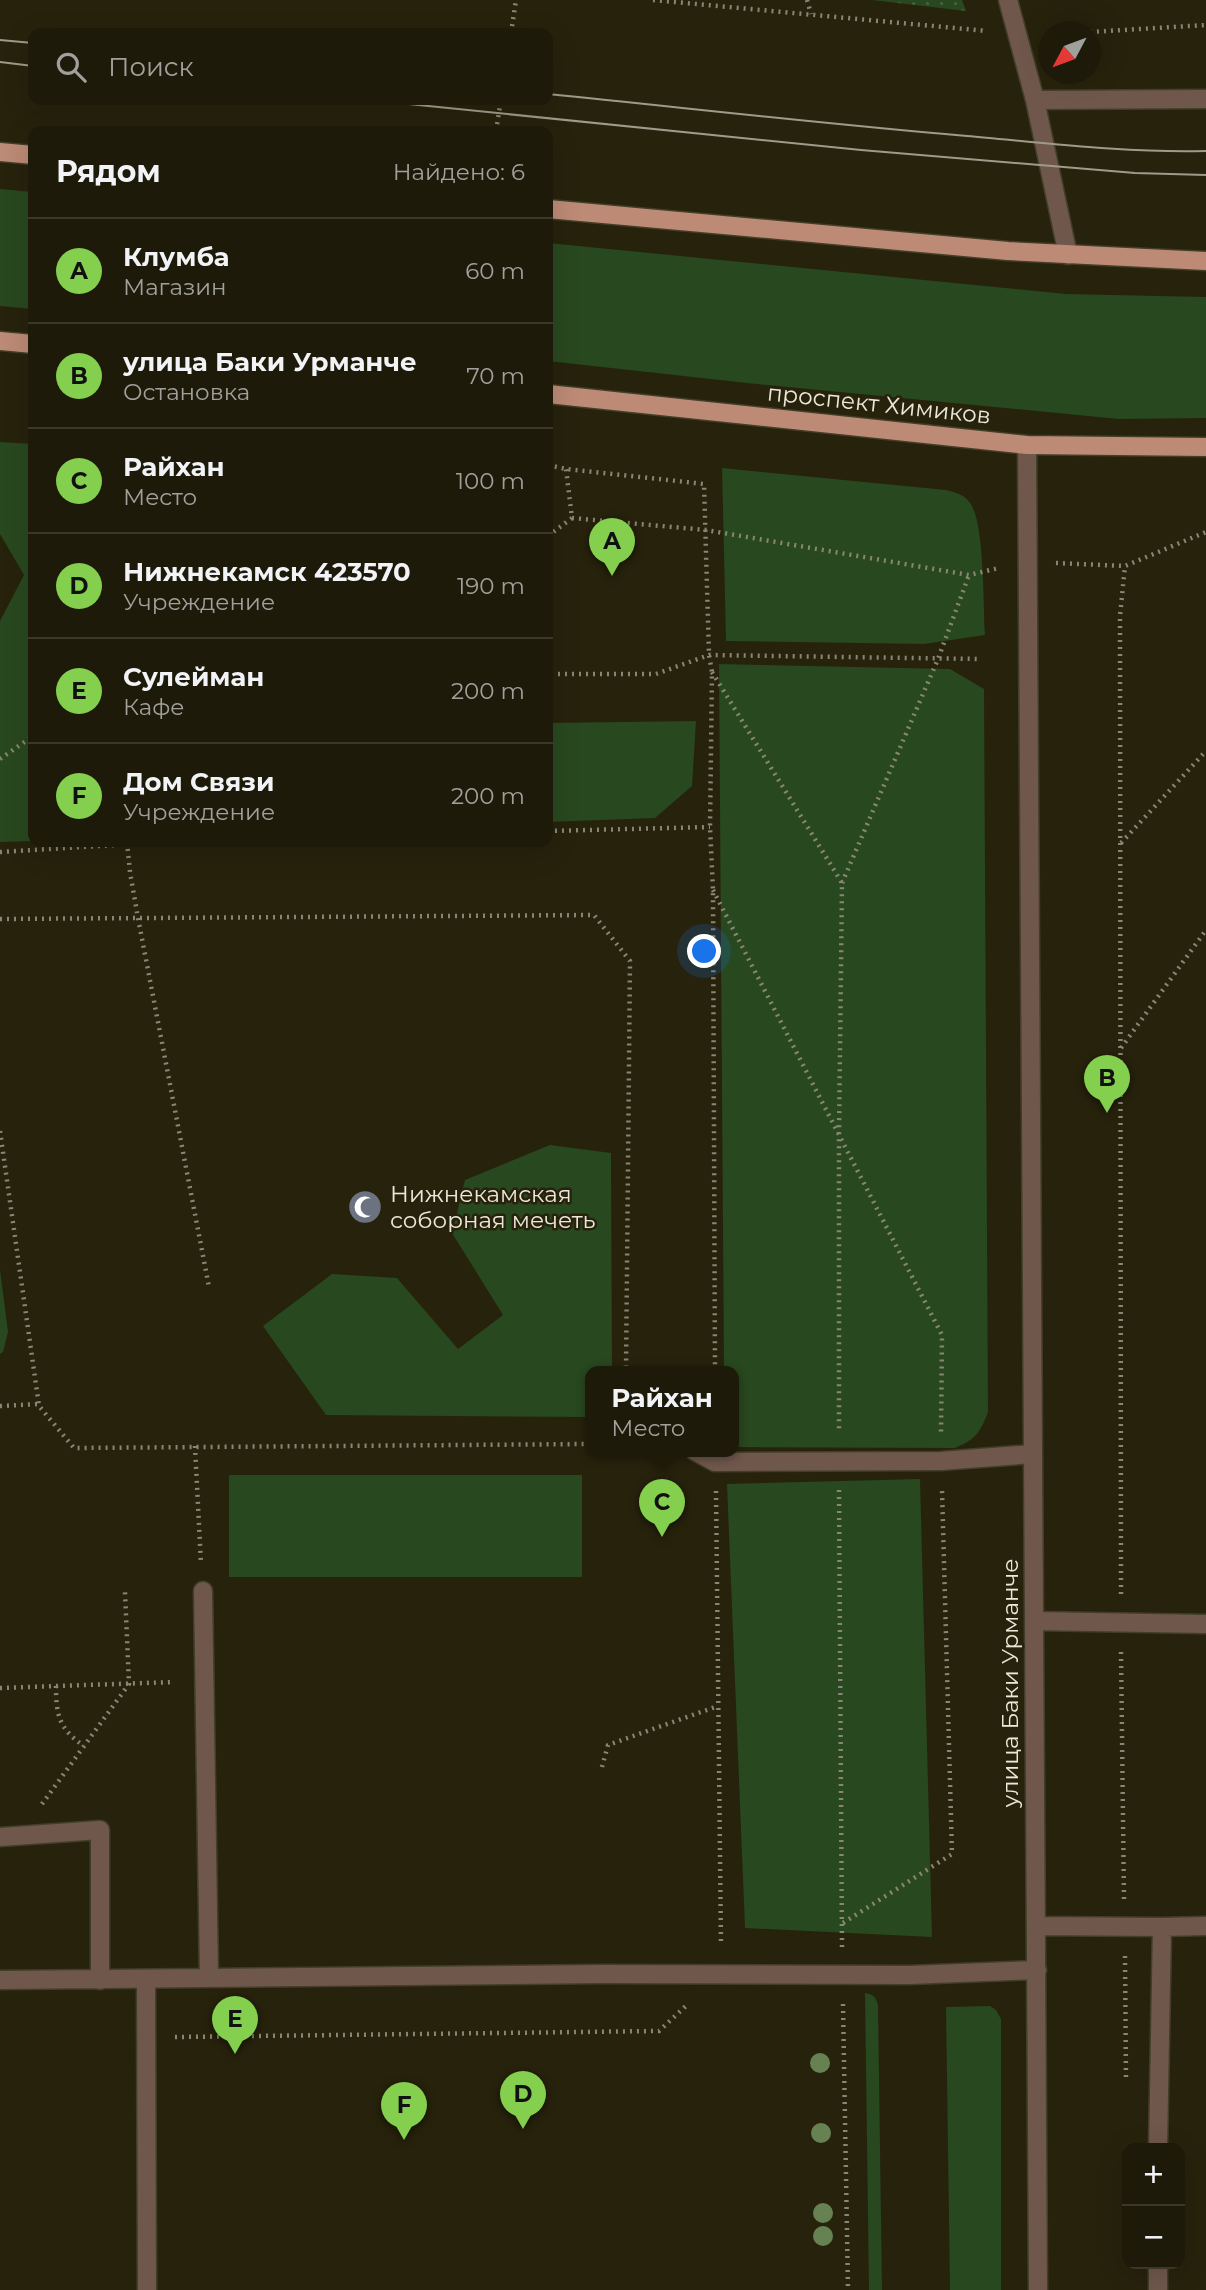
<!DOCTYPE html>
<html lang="ru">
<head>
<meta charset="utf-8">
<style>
	body { margin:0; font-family:Montserrat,sans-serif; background:#2a2717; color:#f1f3f6 }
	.controls { position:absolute; right:21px; bottom:21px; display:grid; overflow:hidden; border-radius:14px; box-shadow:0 7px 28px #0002 }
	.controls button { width:63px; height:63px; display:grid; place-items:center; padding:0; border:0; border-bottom:2px solid #3b382a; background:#1d1a09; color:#f1f3f6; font:35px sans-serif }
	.compass { position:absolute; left:1038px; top:21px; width:63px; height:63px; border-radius:50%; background:#1d1a09; box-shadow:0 7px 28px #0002; rotate:229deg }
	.you { position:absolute; left:705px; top:952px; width:24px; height:24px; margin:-18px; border:5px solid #fff; border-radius:50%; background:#1a73e8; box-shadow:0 0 0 10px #1a73e833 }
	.badge { display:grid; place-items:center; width:46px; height:46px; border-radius:50%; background:#84d04e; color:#111; font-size:23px; font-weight:700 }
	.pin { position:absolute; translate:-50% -58px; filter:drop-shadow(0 2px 4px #0008) }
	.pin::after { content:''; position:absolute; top:37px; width:24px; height:21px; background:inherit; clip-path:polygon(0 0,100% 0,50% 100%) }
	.popup { position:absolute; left:585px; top:1366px; width:154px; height:91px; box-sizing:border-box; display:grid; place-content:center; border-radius:14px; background:#1d1a09; filter:drop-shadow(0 2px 5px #0005); font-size:23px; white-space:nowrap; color:#a0a19c }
	.popup b { font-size:26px; color:#f1f3f6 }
	.popup::after { content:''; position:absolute; left:50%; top:100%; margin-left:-14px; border:14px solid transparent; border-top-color:#1d1a09 }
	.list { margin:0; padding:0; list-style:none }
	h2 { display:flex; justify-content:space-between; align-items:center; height:91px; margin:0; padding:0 28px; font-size:30px }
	h2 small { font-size:23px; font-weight:400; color:#a0a19c }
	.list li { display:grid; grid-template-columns:46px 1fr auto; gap:21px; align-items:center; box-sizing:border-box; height:105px; padding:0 28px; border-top:2px solid #3b382a }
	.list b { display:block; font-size:26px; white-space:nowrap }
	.list p { margin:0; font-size:23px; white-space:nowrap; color:#a0a19c }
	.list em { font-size:23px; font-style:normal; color:#a0a19c }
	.icon { flex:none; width:38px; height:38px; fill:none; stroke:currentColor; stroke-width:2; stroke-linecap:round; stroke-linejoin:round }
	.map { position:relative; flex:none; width:1206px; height:2290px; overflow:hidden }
	.search { position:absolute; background:#1d1a09; box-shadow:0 7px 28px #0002; left:28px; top:28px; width:525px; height:77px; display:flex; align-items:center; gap:18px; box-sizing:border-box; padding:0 24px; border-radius:14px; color:#a0a19c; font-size:26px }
	.panel { position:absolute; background:#1d1a09; box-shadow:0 7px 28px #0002; left:28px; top:126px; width:525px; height:721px; border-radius:14px }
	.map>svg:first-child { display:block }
	.grass { fill:#28481f }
	.park { fill:url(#park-dots) }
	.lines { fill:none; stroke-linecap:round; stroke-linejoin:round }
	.minor-casing { stroke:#423e29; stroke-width:21 }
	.major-casing { stroke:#423e29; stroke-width:21 }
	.path { stroke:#8a8674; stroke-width:4.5; stroke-dasharray:2 5; stroke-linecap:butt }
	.minor { stroke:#6f574c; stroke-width:18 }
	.major { stroke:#bc8a75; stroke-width:18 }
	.tram { stroke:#9f9b8a; stroke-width:2 }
	.tree { fill:#678252 }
	.labels { text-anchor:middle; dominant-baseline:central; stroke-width:5; stroke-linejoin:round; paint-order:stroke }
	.street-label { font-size:23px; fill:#ebe8da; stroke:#27220c }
	.poi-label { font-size:23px; fill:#ebe8da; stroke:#27220c; text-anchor:start }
</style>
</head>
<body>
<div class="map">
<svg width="1206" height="2290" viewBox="0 0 1206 2290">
	<defs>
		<pattern id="park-dots" width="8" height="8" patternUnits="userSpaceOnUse" patternTransform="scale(1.75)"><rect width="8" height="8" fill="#28481f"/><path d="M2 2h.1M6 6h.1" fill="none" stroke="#47623f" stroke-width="1.8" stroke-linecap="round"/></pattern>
	</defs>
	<rect width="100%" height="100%" fill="#27220c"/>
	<!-- grass -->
	<path class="grass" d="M0,189L33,192V309L0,306Z
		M548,243L1066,294L1206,297V418L1119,419L747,383L548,361Z
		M0,442L33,444V841L0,842V621L24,575L0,534Z
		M722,468L946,490C956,493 964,494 970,503C985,522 983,608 985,635L924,644L726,641Z
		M719,664L950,669L984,689L988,1412C980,1433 976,1439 955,1448L734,1447V1371H724Z
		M696,721L692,786L655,818L548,822V723Z
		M550,1145L611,1153L612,1371H590V1417L326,1415L263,1326L332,1274L397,1278L458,1349L503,1315L452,1233L465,1180Z
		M0,1270L8,1332L3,1352L0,1354Z
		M229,1475H582V1577H229Z
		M920,1479L932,1937L745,1928L727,1484Z
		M865,1993C873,1994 876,1997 878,2005L882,2290H869Z
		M990,2006L996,2010L1001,2019V2290H950L946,2007Z"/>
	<!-- park -->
	<path class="park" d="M872,0H962L966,11Z"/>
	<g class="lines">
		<!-- minor casing -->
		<g class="minor-casing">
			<path id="minor" d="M1008,0L1035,100L1068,255
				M1035,100L1206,99
				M1027,445L1038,2290
				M695,1451L715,1462L941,1461L1033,1454
				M203,1591L209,1976
				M1034,1621L1206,1624
				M0,1837L100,1830V1980
				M1036,1926L1162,1927L1158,2148
				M1162,1927L1206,1926
				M146,1979L147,2290
				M0,1980L601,1974L909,1975L1037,1970
				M1158,2290V2264"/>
		</g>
		<!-- major casing -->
		<g class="major-casing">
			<path id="major" d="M0,152L33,155
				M548,209L1008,251L1206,261
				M0,341L33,344
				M548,394L1027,445L1206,447"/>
		</g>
		<!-- path -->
		<path class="path" d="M653,0L987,31
			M807,0L811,14
			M1090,32L1206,25
			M511,33L516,0
			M496,131L501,100
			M548,465L566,469L704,484L709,655L712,672L710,827L713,890L715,1371
			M572,518L706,530L969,575L999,568
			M548,536L572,518L566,469
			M1056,563L1125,566L1206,532
			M712,672L842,883L839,1135V1432
			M558,674H656L709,655L979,659
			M0,759L33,736
			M548,831L710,827
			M127,842L130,872L138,918L209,1287
			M1121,843L1206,751
			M0,852L166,842
			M842,883L938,659L969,575
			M713,890L942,1335L941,1433
			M0,919L594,915L630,961L626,1371
			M1121,1048L1206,930
			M0,1131L39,1406L74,1448L590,1444
			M0,1406L39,1404
			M195,1446L201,1564
			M839,1490L842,1947
			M716,1491L721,1944
			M1121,1594L1120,616L1125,566
			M1121,1652L1124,1899
			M56,1686C56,1715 59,1729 84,1746
			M0,1688L174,1682
			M602,1767L608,1745L718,1706
			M42,1804L129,1684L125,1592
			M843,1923L952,1854L942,1490
			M1125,1956L1126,2081
			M843,2004L848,2290
			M175,2037L659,2031L688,2004
			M1127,2156V2185"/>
		<!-- minor -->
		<use href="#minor" class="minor"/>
		<!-- major -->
		<use href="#major" class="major"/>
		<!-- tram -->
		<path class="tram" d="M0,40L33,43
			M0,62L33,66
			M548,94C687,108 827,124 967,136C1046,143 1126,153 1206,151
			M369,100L861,150L1135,173L1206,175"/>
	</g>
	<!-- trees -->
	<g class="tree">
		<circle cx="820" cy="2063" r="10"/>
		<circle cx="821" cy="2133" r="10"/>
		<circle cx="823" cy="2213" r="10"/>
		<circle cx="823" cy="2236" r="10"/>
	</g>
	<!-- icons -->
	<defs>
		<g id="mosque-disc" transform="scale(1.75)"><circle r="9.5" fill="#6b7280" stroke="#27220c"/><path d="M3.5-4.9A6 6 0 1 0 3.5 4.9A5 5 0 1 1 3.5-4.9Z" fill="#fff"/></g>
	</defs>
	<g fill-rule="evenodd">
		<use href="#mosque-disc" x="365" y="1207"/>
	</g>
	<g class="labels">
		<!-- street labels -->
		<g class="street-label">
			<text transform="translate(879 404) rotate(6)">проспект Химиков</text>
			<text transform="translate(1010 1683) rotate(-90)">улица Баки Урманче</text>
		</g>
		<!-- poi labels -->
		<g class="poi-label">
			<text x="390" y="1194">Нижнекамская<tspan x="390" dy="26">соборная мечеть</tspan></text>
		</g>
	</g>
</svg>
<div class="controls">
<button>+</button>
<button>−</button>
</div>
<svg class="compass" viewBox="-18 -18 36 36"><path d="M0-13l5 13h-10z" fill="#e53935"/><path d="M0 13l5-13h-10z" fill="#a0a19c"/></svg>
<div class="you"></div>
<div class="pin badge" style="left:612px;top:576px">A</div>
<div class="pin badge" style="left:1107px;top:1113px">B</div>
<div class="pin badge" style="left:662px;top:1537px">C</div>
<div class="popup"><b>Райхан</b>Место</div>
<div class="pin badge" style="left:523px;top:2129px">D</div>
<div class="pin badge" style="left:235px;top:2054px">E</div>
<div class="pin badge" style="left:404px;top:2140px">F</div>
<div class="search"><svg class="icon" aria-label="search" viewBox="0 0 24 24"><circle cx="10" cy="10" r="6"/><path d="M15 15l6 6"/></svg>Поиск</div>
<section class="panel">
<h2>Рядом<small>Найдено: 6</small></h2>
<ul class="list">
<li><span class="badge">A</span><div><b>Клумба</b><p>Магазин</p></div><em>60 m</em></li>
<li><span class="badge">B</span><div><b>улица Баки Урманче</b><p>Остановка</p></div><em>70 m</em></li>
<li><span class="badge">C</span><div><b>Райхан</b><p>Место</p></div><em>100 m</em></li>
<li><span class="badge">D</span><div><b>Нижнекамск 423570</b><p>Учреждение</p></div><em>190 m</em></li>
<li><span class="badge">E</span><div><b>Сулейман</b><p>Кафе</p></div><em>200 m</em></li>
<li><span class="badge">F</span><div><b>Дом Связи</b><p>Учреждение</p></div><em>200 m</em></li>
</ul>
</section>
</div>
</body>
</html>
